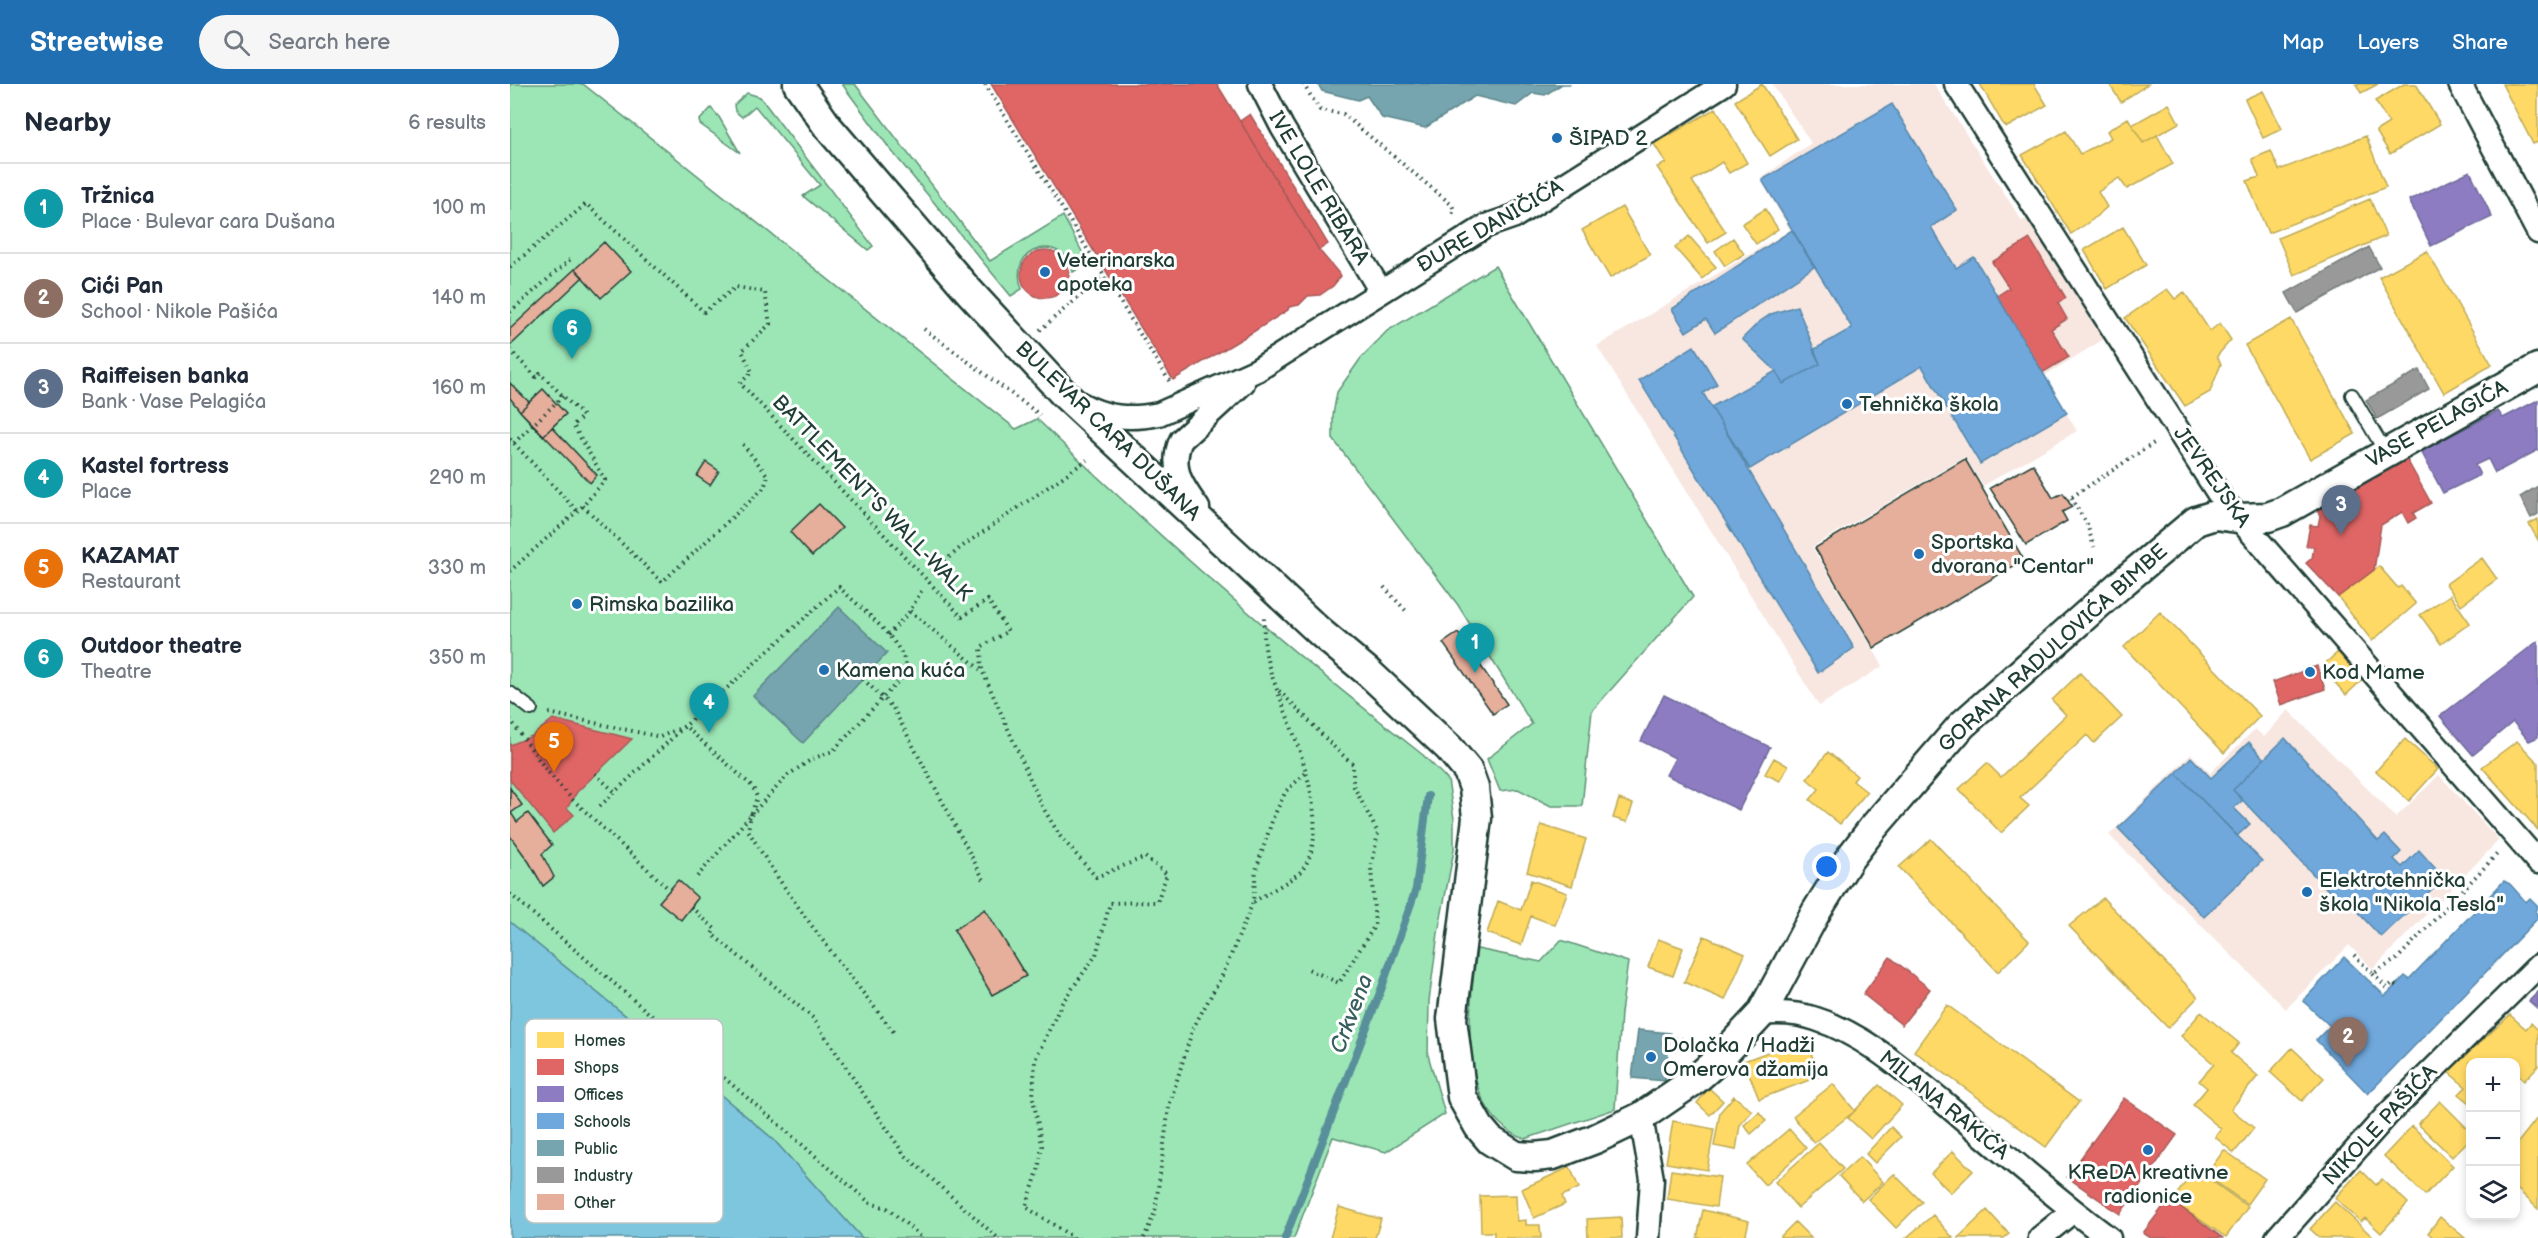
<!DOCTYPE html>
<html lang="en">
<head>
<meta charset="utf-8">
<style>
	body { margin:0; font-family:"Balsamiq Sans",sans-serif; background:#f6f6f7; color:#1f2937 }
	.controls { position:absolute; right:18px; bottom:18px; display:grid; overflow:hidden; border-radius:12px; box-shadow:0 3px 9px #0003 }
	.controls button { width:54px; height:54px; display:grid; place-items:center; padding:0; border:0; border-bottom:2px solid #e0e1e3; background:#fff; color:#1f2937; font:30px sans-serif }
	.you { position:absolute; left:1317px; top:783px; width:21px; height:21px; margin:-15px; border:4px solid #fff; border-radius:50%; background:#1a73e8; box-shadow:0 0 0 9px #1a73e833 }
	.badge { display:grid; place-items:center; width:39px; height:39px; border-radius:50%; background:#1f6fb2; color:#fff; font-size:20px; font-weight:700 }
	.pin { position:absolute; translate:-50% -50px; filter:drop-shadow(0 2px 3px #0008) }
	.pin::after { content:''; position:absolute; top:32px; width:21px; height:18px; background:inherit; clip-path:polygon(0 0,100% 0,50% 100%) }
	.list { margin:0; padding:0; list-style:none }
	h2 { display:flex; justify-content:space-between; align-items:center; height:78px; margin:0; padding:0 24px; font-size:26px }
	h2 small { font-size:20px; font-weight:400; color:#747a83 }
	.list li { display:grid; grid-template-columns:39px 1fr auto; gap:18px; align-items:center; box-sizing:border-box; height:90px; padding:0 24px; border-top:2px solid #e0e1e3 }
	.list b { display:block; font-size:22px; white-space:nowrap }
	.list p { margin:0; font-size:20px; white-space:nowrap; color:#747a83 }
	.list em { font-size:20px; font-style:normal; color:#747a83 }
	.icon { flex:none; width:33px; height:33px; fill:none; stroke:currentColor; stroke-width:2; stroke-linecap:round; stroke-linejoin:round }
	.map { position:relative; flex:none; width:2028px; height:1154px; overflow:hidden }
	header { display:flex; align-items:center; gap:36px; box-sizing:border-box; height:84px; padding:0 30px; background:#1f6fb2; color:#fff }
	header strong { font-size:28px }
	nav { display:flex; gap:33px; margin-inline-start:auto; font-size:21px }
	.search { width:420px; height:54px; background:#f6f6f7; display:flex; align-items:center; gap:15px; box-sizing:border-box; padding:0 21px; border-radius:33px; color:#747a83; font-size:22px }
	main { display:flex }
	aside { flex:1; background:#fff }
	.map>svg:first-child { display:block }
	.built { fill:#f8e7e1 }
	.green { fill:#9ce6b6; stroke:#5e9275; stroke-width:1.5 }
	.water { fill:#7ec5de; stroke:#588f9a; stroke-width:1.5 }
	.homes { fill:#ffd966; stroke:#bcaa57; stroke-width:1.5 }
	.shops { fill:#e06666; stroke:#a65a57; stroke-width:1.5 }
	.offices { fill:#8e7cc3; stroke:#6d6998; stroke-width:1.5 }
	.schools { fill:#6fa8dc; stroke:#5788aa; stroke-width:1.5 }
	.public { fill:#76a5af; stroke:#5c868a; stroke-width:1.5 }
	.industry { fill:#999; stroke:#747d7b; stroke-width:1.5 }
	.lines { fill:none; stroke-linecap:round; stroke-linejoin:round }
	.stream { stroke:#588f9a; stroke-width:8 }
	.building { fill:#e6af9b; stroke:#1f3d34; stroke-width:1.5 }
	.service-casing { stroke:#1f3d34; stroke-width:16 }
	.minor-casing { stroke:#1f3d34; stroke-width:27 }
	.tertiary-casing { stroke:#1f3d34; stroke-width:33 }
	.path { stroke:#1f3d34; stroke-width:4; stroke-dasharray:1.5 4.5; stroke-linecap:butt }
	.service { stroke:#fff; stroke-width:12 }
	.minor { stroke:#fff; stroke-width:22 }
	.tertiary { stroke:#fff; stroke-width:28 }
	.poi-dot { fill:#1f6fb2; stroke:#fff; stroke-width:2 }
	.labels { text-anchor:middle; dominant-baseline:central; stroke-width:6; stroke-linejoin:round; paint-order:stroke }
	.poi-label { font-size:21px; fill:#1f3d34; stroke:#fff; text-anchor:start }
	.street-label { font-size:21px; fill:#1f3d34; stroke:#fff }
	.water-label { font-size:22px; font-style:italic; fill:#375f5e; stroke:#fff }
	.key { fill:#fff; stroke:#bcc5c2; stroke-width:1.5 }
	.key-label { font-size:16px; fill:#1f3d34 }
</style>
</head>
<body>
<header>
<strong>Streetwise</strong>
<div class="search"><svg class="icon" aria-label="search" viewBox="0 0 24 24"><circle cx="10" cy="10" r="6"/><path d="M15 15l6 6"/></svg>Search here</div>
<nav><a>Map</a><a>Layers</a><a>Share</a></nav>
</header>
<main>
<aside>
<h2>Nearby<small>6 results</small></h2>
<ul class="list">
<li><span class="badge" style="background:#0f9aa8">1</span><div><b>Tržnica</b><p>Place · Bulevar cara Dušana</p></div><em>100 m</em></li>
<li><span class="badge" style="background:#8d6e63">2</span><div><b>Cići Pan</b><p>School · Nikole Pašića</p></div><em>140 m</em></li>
<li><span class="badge" style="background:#5c6f8a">3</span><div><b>Raiffeisen banka</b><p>Bank · Vase Pelagića</p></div><em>160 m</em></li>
<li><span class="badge" style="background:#0f9aa8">4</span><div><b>Kastel fortress</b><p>Place</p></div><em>290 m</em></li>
<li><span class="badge" style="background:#e8710a">5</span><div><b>KAZAMAT</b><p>Restaurant</p></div><em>330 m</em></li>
<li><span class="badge" style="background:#0f9aa8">6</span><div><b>Outdoor theatre</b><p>Theatre</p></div><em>350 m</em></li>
</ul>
</aside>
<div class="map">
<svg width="2028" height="1154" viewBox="0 0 2028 1154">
	<rect width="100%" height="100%" fill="#fff"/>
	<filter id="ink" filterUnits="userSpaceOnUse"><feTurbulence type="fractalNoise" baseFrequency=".0167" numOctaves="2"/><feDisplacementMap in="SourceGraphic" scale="12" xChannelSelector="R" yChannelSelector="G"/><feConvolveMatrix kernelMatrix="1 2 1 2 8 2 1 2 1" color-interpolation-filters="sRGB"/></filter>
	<g filter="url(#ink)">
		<!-- built -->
		<path class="built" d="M1262,0H1424L1512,137L1522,131L1602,250L1534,292L1567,347L1473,402L1455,373L1302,463L1373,582L1309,622L1087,262L1280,146L1250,95L1301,59Z
			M1778,626L1886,733L1929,691L1989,756L1863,885L1839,861L1776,925L1599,751L1681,670L1700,689L1745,645L1754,653Z"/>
		<!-- green -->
		<path class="green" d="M0,0H73L506,345L527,335C649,454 778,566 913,671L938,696L944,735V766L928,849L919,917L918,971L935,1030L876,1068L823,1053L784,1154H352L263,1055L142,953L0,838Z
			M332,0H345L480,177L553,132L578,179L563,188C555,149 496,160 512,205L501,212L380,65Z
			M237,9L250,13L363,162L358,166L293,112L310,101L245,22L232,33L225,27L224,21Z
			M201,24L209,33L230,69L190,40L189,37Z
			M985,182L1183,513L1082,627L1072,722H1041L1008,705L990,707L977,675L1022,640L948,521L823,355V331L827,308L851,274L877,247Z
			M1051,856L1118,878L1111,929L1105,1025L1015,1055C944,1028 959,924 967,865L1031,878Z"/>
		<!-- water -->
		<path class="water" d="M0,838L142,953L263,1055L352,1154H0Z"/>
		<!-- homes -->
		<path class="homes" d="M1252,0L1287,55L1260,72L1225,17Z
			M1470,0H1524L1537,21L1497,43L1493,40Z
			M1599,0H1638L1611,18Z
			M1846,0H1868L1851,9Z
			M1894,0H1906L1930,40L1880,70L1866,47L1879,39L1865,17Z
			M1992,0H2028V58L2023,60Z
			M1753,7L1772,45L1753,54L1735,15Z
			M1659,20L1669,39L1633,59L1622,41Z
			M1206,24L1237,79L1219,89L1212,78L1182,97L1216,148L1198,159L1147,83L1156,79L1144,60Z
			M1618,34L1633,59L1647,51L1663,80L1617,105L1609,94L1588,108L1597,123L1582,136L1561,150L1512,71L1556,47L1570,70L1601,54L1597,47Z
			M1856,52L1876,103L1758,149L1737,97L1749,93L1742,75L1761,67L1769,86Z
			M1860,115L1876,152L1784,191L1768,154Z
			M1112,123L1140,171L1100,194L1072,146Z
			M1255,125L1268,145L1246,160L1232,140Z
			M1613,143L1636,181L1597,205L1574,166Z
			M1179,152L1206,183L1192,195L1165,164Z
			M1223,154L1234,170L1215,182L1205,167Z
			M1917,167L1982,281L1934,309L1869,193Z
			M1657,205L1665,215L1674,208L1700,247L1710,239L1721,256L1707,272L1711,280L1700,308L1675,322L1615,234Z
			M1781,235L1845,350L1800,375L1735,261Z
			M2028,435V456L2019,440Z
			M1972,474L1987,495L1951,521L1936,500Z
			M1869,482L1888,504L1891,502L1906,520L1862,557L1828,513Z
			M1940,511L1960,539L1931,560L1910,531Z
			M1650,528L1750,632L1714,669L1614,563Z
			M1828,568L1852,596L1836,611L1811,583Z
			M1570,589L1612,633L1584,659L1577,651L1510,714L1519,722L1491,749L1449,705L1477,679L1491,693L1556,631L1542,616Z
			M1895,655L1928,685L1899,717L1866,687Z
			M2007,657L2028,679V746L1972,683Z
			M1318,668L1347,692L1343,697L1357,708L1330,740L1300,716L1309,705L1297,695Z
			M1264,674L1278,682L1270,697L1255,690Z
			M1109,715L1123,720L1117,738L1103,734Z
			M1031,741L1076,755L1062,802L1017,788Z
			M1421,755L1519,857L1488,888L1389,783Z
			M1021,796L1057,809L1045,841L1021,832L1011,861L977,849L988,817L1011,826Z
			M1593,814L1688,913L1658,944L1559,842Z
			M1194,852L1235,870L1215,916L1174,898Z
			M1148,855L1173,864L1163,892L1138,883Z
			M1437,921L1569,1018L1536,1063L1404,967Z
			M1691,928L1729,959L1721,969L1748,992L1721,1025L1744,1044L1724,1069L1705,1053L1711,1045L1683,1021L1697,1004L1689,997L1704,980L1671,952Z
			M2000,931L2016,945L2021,939L2028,946V982L2014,997L2006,989L2008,984L2006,978H1960V1019L1949,1010L1956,1003L1938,988Z
			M1295,954L1310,992L1249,1015L1234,977Z
			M1782,964L1814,994L1792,1017L1760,988Z
			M1323,1000L1345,1027L1304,1059L1283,1032Z
			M1369,1001L1392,1021L1361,1055L1338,1034Z
			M1199,1004L1213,1017L1200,1031L1187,1019Z
			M1224,1012L1242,1027L1230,1041L1226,1066L1204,1062L1210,1028Z
			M1930,1017L1960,1047V1055L1942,1073L1908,1040Z
			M1249,1028L1256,1037L1241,1050L1234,1041Z
			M2028,1033V1125L2006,1104V1061Z
			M1163,1037L1204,1045L1197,1086L1156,1079Z
			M1902,1042L1943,1082L1915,1111L1874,1072Z
			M1381,1043L1391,1053L1365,1079L1356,1070Z
			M1279,1045L1296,1064L1255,1101L1237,1081Z
			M1309,1059L1333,1085L1288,1124L1265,1098Z
			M1714,1066L1755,1095L1737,1120L1696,1091Z
			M1443,1067L1463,1087L1441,1109L1421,1089Z
			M1350,1073L1373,1098L1352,1117L1329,1092Z
			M1060,1083L1069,1104L1052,1112L1055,1120L1024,1134L1012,1105Z
			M1685,1085L1738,1123L1716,1153L1662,1117Z
			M1161,1086L1210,1093L1206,1123L1157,1115Z
			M1851,1086L1866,1101L1872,1095L1898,1119L1871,1149L1855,1134L1851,1138L1825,1114Z
			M1384,1090L1412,1118L1386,1144L1358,1115Z
			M1006,1111L1007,1137L1016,1136V1141H1030L1031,1154H984V1148H971L970,1112Z
			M1825,1118L1864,1154H1810L1800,1145Z
			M829,1123L871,1135L865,1154H820Z
			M1193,1126L1239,1137L1235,1154H1187Z
			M1477,1126L1499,1150L1494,1154H1448Z
			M1423,1131L1443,1154H1396Z
			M1111,1133L1112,1154H1078L1077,1135Z
			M1930,1133L1955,1154H1924L1918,1149Z
			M1285,1138L1301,1154H1269Z"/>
		<!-- shops -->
		<path class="shops" d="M481,0H707L809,166L831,192L823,202L810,211L798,212L789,221L779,223L778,226L743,248L663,296Z
			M740,30L818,160L809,166L730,37Z
			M1520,155L1556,214L1548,219L1557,235L1541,245L1559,273L1532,289L1487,212L1499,204L1482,178Z
			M511 190a24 24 0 1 1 48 0a24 24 0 1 1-48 0Z
			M1896,374L1921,419L1903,429L1906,434L1898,439L1892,428L1871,441L1864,486L1828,513L1796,479L1802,474L1804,463L1796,462L1800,441L1808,442L1810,432L1806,424Z
			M1807,582L1815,605L1771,621L1763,598Z
			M43,635L122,655L67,708L57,724L64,731L43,749L0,696V661L22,652Z
			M1380,873L1420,905L1392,941L1353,910Z
			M1614,1014L1667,1051L1610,1130L1557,1093Z
			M1659,1115L1662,1117L1713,1154H1641L1633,1149Z"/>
		<!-- offices -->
		<path class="offices" d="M1960,87L1982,133L1921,162L1899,116Z
			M2028,316V366L1985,389L1978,375L1965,381L1970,391L1933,409L1911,367L1988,327L1993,334Z
			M2028,557V653L2019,657L2003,638L1963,671L1930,632Z
			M1154,611L1260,663L1229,726L1156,691L1165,674L1131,657Z
			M2028,908V925L2019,917Z"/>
		<!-- schools -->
		<path class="schools" d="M1382,20L1447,126L1421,143L1446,184L1464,173L1557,329L1470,380L1412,282L1240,385L1201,323L1266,287L1273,300L1310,280L1303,266L1342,244L1252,96Z
			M1282,146L1304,183L1205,249L1196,235L1176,248L1162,225Z
			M1287,222L1310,280L1273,300L1266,287L1232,255L1249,238L1261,230Z
			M1184,262L1207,300L1193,309L1344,564L1308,589L1129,296Z
			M1775,654L1868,757L1875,751L1891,768L1884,775L1892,783L1909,766L1934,794L1871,853L1840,820L1836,825L1723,706Z
			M1739,658L1754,675L1723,706L1733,716L1724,724L1740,740L1727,752L1666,689L1681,673L1701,694Z
			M1666,689L1752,777L1694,833L1608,744Z
			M1994,797L2000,800L2016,818L2020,814L2028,822L2026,828L2028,834L1858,1010L1806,956L1820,942L1793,917L1834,873L1875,912L1895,892L1899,895Z"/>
		<!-- public -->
		<path class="public" d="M808,0H1061H1052L1035,11L1023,9L1006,22L965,12L915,44L872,34L857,12L848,16L812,7Z
			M329,523L377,569L293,659L243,612Z
			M1128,946L1160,949L1155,997L1122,994Z"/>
		<!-- industry -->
		<path class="industry" d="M1859,163L1870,183L1787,229L1776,209Z
			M1909,286L1919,305L1867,335L1856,316Z
			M2028,402V430L2021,434L2010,413Z"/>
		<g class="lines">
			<!-- stream -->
			<path class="stream" d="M775,1154L871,906L906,805L918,712"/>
		</g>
		<!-- building -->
		<path class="building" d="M94,158L121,187L91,214L65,185Z
			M65,185L73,193L0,262V245Z
			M0,299L19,318L33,305L56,330L42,343L87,391L80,399L10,327L0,314Z
			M33,305L56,330L33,352L10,327Z
			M1455,375L1514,476L1364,564L1305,464Z
			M196,378L209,387L200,401L187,392Z
			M1523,380L1543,414L1553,409L1562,423L1552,428L1557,437L1516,461L1480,404Z
			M309,420L332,444L302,472L280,448Z
			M948,549L997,620L983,630L933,559Z
			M0,704L12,721L1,729L7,738L18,729L42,761L32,770L44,793L33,802L19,778L0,752Z
			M168,796L188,814L171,836L149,818Z
			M475,825L516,892L482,911L444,846Z"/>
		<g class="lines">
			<!-- service casing -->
			<g class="service-casing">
				<path id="service" d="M1842,311L1876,369
					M0,609L21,625"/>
			</g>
			<!-- minor casing -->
			<g class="minor-casing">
				<path id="minor" d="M750,0L772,43L870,206
					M1446,0L1712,415L2028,778
					M1950,0L2028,148
					M569,319C596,334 619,336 649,330L747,286L976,142L1005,132L1214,0
					M688,424C672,402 659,384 671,356L733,299
					M1251,930C1269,928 1288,929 1306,935C1353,950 1394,986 1432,1017C1487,1063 1541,1111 1599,1154
					M1131,1033L1142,1095L1138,1154
					M1530,1154L1563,1127
					M1767,1154L1877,1031L2028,882"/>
			</g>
			<!-- tertiary casing -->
			<g class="tertiary-casing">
				<path id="tertiary" d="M288,0L318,43L457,205L554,310L811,549L859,589L939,664L958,687L964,704L967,734L942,935L952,1013L969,1043L980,1056L1006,1072L1024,1073L1043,1071L1085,1055L1131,1033L1185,996L1209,975L1251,930L1306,828L1339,775L1362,745L1452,641L1612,499L1686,437L1705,431L1727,434L1758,433L1772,428L2028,284"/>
			</g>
			<!-- path -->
			<path class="path" d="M475,0L661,300
				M793,0L810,26L833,30L942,121L944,126L941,132
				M0,183L76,120L194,228L226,203L255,208L260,240L232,267L242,288L230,299L452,533L478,516L498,547L471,563L472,586L532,722L550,752L586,793L635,773L657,790L647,818L600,819L586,871L552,919L525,976L523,1014L532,1062L528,1087L516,1123L564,1154
				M0,228L63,173
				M414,245L530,331
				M530,246L593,192
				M0,266L26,293L30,289L73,332L63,341L95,396L73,422L0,487
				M0,355L67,427
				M4,359L53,312
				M1561,414L1577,440L1584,463
				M1557,416L1647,357
				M73,422L152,498L254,404L258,392L231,358
				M421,489L450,464L577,376
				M874,503L897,528
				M400,527L471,586
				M378,551L400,527L413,504
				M353,595L383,624L475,798
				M769,607C795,630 816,658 843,680V701L868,749L861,784L865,841L829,899L796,884
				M39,629L150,653L175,642L329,503C350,524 396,558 397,588L323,667L302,675L278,691L241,731L238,746C280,818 334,884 386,951
				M0,635L37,687L63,716L160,806
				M85,690L105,708
				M90,722L175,642L243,703L247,713L241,731L185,795
				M0,810L360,1119L377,1124L413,1154
				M744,818C753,811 788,793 793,785C826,737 779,641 762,592C755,574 753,553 754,534
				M181,823L205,845L202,850L303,934L393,1069L488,1154
				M1844,871L1863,890L1887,875L1989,768
				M1863,890L1877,904L1883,899L1886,902
				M1159,953L1171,955L1180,966
				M634,1154L645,1128L659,1022L683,944L714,888L743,818L746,786L763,734L776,707L797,688"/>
			<!-- service -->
			<use href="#service" class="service"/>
			<!-- minor -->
			<use href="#minor" class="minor"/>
			<!-- tertiary -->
			<use href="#tertiary" class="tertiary"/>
		</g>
	</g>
	<!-- markers -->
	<g class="poi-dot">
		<circle cx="1047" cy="54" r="6"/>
		<circle cx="535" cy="188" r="6"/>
		<circle cx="1337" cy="320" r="6"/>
		<circle cx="1409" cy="470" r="6"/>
		<circle cx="67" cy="520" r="6"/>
		<circle cx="314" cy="586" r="6"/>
		<circle cx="1800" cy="588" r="6"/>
		<circle cx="1797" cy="808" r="6"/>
		<circle cx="1141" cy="973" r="6"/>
		<circle cx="1638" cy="1066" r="6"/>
	</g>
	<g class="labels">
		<!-- poi labels -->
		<g class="poi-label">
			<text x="1059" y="54">ŠIPAD 2</text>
			<text x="547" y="176">Veterinarska<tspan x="547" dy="24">apoteka</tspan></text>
			<text x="1349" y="320">Tehnička škola</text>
			<text x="1421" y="458">Sportska<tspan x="1421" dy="24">dvorana "Centar"</tspan></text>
			<text x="79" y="520">Rimska bazilika</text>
			<text x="326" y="586">Kamena kuća</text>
			<text x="1812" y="588">Kod Mame</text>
			<text x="1809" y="796">Elektrotehnička<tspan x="1809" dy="24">škola "Nikola Tesla"</tspan></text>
			<text x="1153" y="961">Dolačka / Hadži<tspan x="1153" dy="24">Omerova džamija</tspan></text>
			<text x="1638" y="1088" text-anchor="middle">KReDA kreativne<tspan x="1638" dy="24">radionice</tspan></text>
		</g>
		<!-- street labels -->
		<g class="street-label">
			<text transform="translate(809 104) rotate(59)">IVE LOLE RIBARA</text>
			<text transform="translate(980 142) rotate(-30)">ĐURE DANIČIĆA</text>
			<text transform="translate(1927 340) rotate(-29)">VASE PELAGIĆA</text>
			<text transform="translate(598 347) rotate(44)">BULEVAR CARA DUŠANA</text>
			<text transform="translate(1702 393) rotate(55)">JEVREJSKA</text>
			<text transform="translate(362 414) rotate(46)">BATTLEMENT'S WALL-WALK</text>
			<text transform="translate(1543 564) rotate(-42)">GORANA RADULOVIĆA BIMBE</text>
			<text transform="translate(1434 1021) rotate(39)">MILANA RAKIĆA</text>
			<text transform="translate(1870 1041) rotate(-47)">NIKOLE PAŠIĆA</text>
		</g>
		<!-- water labels -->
		<g class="water-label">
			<text transform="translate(842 930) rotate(-69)">Crkvena</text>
		</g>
	</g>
	<!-- legend -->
	<rect x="15" y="935" width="198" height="204" rx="9" class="key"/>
	<rect x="27" y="948" width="27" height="16" fill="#ffd966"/>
	<rect x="27" y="975" width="27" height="16" fill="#e06666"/>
	<rect x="27" y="1002" width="27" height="16" fill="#8e7cc3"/>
	<rect x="27" y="1029" width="27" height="16" fill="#6fa8dc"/>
	<rect x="27" y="1056" width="27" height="16" fill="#76a5af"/>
	<rect x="27" y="1083" width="27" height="16" fill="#999"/>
	<rect x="27" y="1110" width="27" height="16" fill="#e6af9b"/>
	<g class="key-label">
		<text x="64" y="962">Homes</text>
		<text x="64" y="989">Shops</text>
		<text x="64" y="1016">Offices</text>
		<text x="64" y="1043">Schools</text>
		<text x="64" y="1070">Public</text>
		<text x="64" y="1097">Industry</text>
		<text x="64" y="1124">Other</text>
	</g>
</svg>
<div class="controls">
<button>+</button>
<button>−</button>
<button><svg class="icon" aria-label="layers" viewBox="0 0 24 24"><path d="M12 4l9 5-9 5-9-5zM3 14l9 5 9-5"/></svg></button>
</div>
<div class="you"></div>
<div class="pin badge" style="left:965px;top:589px;background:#0f9aa8">1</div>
<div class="pin badge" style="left:1838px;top:983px;background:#8d6e63">2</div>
<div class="pin badge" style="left:1831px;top:451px;background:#5c6f8a">3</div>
<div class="pin badge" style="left:199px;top:649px;background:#0f9aa8">4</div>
<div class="pin badge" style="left:44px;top:688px;background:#e8710a">5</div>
<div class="pin badge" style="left:62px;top:275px;background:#0f9aa8">6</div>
</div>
</main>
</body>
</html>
